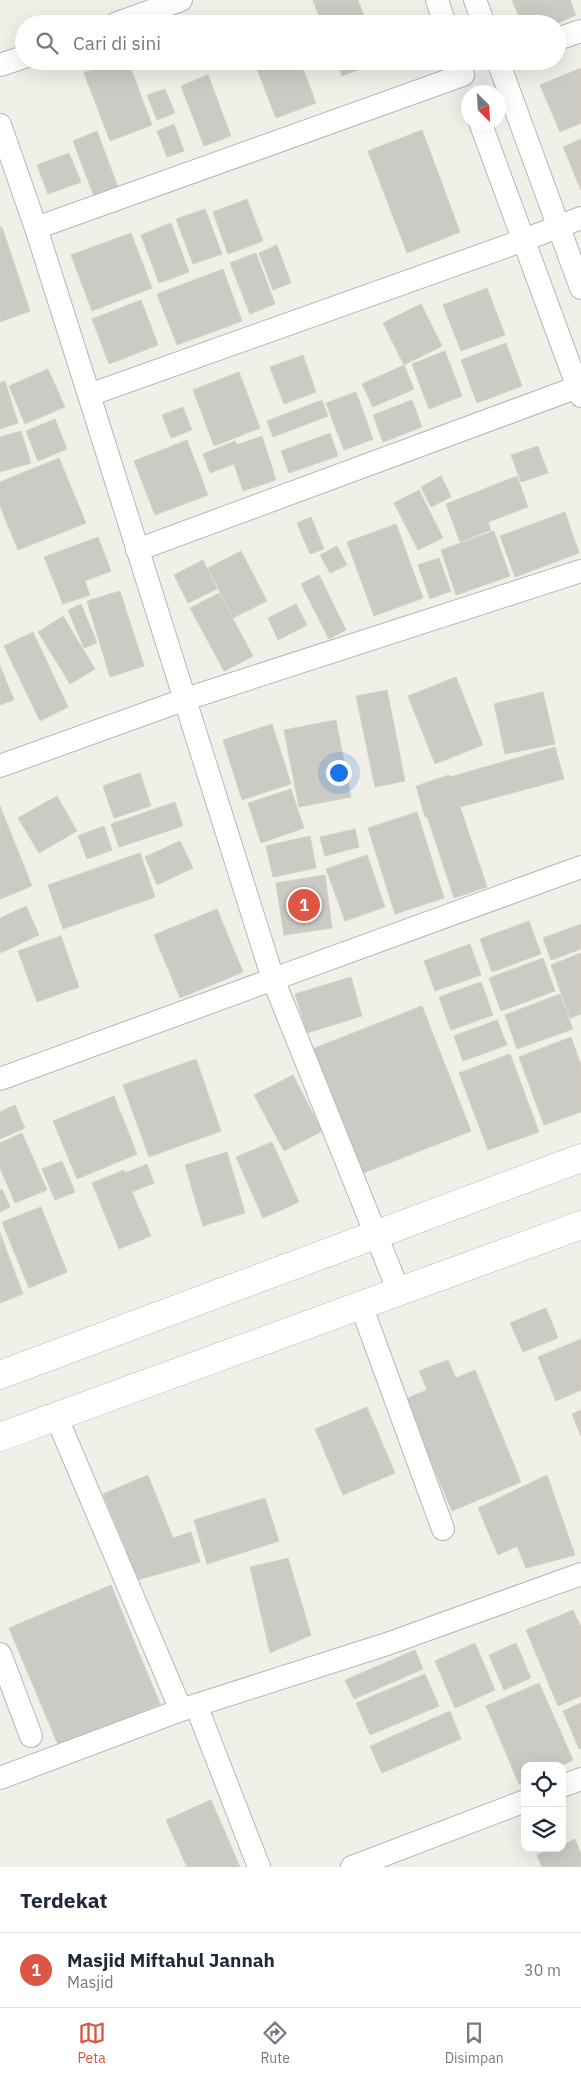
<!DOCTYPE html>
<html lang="id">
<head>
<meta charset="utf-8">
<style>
	body { margin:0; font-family:"IBM Plex Sans",sans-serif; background:#f2f2f3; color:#1f2937 }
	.controls { position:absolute; right:15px; bottom:15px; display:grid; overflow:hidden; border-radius:10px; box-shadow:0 5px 20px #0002 }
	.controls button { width:45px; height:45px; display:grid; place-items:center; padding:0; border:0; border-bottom:1px solid #e0e1e3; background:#fff; color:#1f2937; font:25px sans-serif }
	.compass { position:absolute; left:461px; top:85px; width:45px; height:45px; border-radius:50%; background:#fff; box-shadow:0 5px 20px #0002; rotate:156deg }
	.you { position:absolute; left:338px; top:772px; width:18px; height:18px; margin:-12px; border:4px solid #fff; border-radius:50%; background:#1a73e8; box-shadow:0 0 0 8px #1a73e833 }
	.badge { display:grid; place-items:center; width:32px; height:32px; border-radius:50%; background:#dc5643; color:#fff; font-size:16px; font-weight:700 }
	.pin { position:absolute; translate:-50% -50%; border:2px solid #fff; box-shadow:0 1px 5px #0006 }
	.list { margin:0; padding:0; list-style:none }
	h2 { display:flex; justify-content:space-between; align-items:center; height:65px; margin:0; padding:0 20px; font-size:21px }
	h2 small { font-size:16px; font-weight:400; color:#747a83 }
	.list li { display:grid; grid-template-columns:32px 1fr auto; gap:15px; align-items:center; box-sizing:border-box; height:75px; padding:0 20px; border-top:1px solid #e0e1e3 }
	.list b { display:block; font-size:19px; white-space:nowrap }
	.list p { margin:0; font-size:16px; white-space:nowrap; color:#747a83 }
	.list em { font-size:16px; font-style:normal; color:#747a83 }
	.icon { flex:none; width:28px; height:28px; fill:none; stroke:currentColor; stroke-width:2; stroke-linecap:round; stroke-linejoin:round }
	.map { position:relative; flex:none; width:581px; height:1867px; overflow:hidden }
	.search { position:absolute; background:#fff; box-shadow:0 5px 20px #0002; left:15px; right:15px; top:15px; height:55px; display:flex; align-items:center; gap:12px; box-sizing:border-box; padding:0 18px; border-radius:28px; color:#747a83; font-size:19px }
	.sheet { height:140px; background:#fff }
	nav { display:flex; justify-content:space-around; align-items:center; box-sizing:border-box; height:70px; border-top:1px solid #e0e1e3; background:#fff; font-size:14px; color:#747a83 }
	nav a { display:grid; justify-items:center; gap:2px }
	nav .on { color:#dc5643 }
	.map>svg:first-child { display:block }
	.building { fill:#cccac5; stroke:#d5d1c7 }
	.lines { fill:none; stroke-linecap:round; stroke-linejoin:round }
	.street-casing { stroke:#b5b8bb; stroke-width:24 }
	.secondary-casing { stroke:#b4b7bb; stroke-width:29 }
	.street { stroke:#fff; stroke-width:22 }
	.secondary { stroke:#fff; stroke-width:28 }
</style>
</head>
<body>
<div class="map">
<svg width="581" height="1867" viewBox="0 0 581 1867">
	<rect width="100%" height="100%" fill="#f0efe8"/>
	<!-- building -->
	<path class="building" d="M313,0H358L367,24H322Z
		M512,0H570L576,15L556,24H522Z
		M283,15L286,24H259Z
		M114,61H128L152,125L110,141L84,73Z
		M254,61H300L316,103L276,118Z
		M336,61H381L342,76Z
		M581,68V123L560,132L540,85Z
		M208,75L231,136L204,146L181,86Z
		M165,89L175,113L157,120L147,95Z
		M174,124L184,151L167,157L157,131Z
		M422,130L460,232L407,253L368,151Z
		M97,131L119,190L95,199L73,141Z
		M581,139V190L563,147Z
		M69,153L81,182L48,194L37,165Z
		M247,199L263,241L228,254L213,212Z
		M205,209L222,254L193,264L176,219Z
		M171,223L189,272L159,283L141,235Z
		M0,227H2L30,311L0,322Z
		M131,233L152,288L92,311L71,255Z
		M277,245L291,283L273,290L259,253Z
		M256,253L275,304L250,314L230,263Z
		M223,269L242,321L177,345L157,294Z
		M487,288L505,335L461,351L443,305Z
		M141,300L158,345L109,364L92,319Z
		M421,304L442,346L404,365L383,323Z
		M506,343L522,386L477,403L461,360Z
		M445,351L462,396L429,409L412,364Z
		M303,355L316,392L284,404L270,367Z
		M404,365L414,389L373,407L362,384Z
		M48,369L65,407L25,424L9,386Z
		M239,372L260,428L214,446L193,390Z
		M5,381L18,423L0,429V383Z
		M356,392L373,439L344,450L326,403Z
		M322,400L328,416L273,437L267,421Z
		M412,400L422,427L383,442L373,415Z
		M183,407L192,430L171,438L162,415Z
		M55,419L67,449L38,461L26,431Z
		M21,431L31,463L0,472V437Z
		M330,433L338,456L289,473L281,451Z
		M262,436L276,480L243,491L234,464L210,473L203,454L235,441L237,445Z
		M187,440L208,495L155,515L134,461Z
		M538,446L548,473L521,482L511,455Z
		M59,458L86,523L18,550L0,506V482Z
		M441,476L451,497L431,507L421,487Z
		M517,476L528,507L488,522L491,530L460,542L446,504Z
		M419,490L443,538L418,550L394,503Z
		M565,512L579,553L515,577L500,536Z
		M311,517L324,549L310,554L297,523Z
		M396,524L423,598L374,616L347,542Z
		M494,531L510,576L456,595L441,550Z
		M98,537L111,571L85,581L90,595L63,604L44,557Z
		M337,546L347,565L330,573L320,555Z
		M241,551L267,601L233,618L208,568Z
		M439,558L451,591L430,599L418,565Z
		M203,560L217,589L188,603L174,575Z
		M319,575L346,630L329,639L301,584Z
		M120,591L144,666L110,677L87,601Z
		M219,593L253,656L224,671L190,608Z
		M81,604L97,643L84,648L68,610Z
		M296,604L307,625L278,640L268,618Z
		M63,616L95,669L70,684L38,632Z
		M33,632L68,707L40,721L4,646Z
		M0,666L14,700L0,705Z
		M456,677L483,745L435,764L408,696Z
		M387,690L405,781L375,787L356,696Z
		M543,692L555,744L505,754L494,704Z
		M336,720L351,797L299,807L284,730Z
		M272,724L291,784L242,800L223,740Z
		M555,747L564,779L460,807L487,887L454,898L427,816L425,817L416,786L449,775L450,777Z
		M140,773L151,806L114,818L103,786Z
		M291,789L304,828L261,843L248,803Z
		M57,796L77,831L39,853L18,818Z
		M175,802L183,826L119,847L111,824Z
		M0,806L32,886L0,899Z
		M417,812L444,898L395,914L368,828Z
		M104,826L112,850L87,859L78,836Z
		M355,829L359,847L325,856L320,837Z
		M310,836L316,868L273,877L266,846Z
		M180,841L193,868L157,885L145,857Z
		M140,853L155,897L63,929L48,885Z
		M367,855L385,907L345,921L326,869Z
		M325,875L332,928L284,935L276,883Z
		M26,906L39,935L0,953V918Z
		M217,909L243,972L180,998L154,935Z
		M529,921L541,954L492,972L480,939Z
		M581,924V949L551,960L543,938Z
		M61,936L79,987L37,1002L18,951Z
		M470,944L481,975L435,991L424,961Z
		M581,953V1014L570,1018L551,965Z
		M543,958L555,991L501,1011L489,978Z
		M351,977L362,1016L307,1033L295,994Z
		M481,982L493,1015L451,1030L439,997Z
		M560,994L573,1029L517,1049L505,1015Z
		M422,1006L471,1131L361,1174L312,1049Z
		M497,1020L507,1045L463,1061L454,1036Z
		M571,1037L581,1065V1112L544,1125L519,1057Z
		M510,1054L539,1132L488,1150L459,1073Z
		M196,1059L221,1131L149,1157L123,1085Z
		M293,1075L322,1131L284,1151L254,1095Z
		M114,1096L137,1154L77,1179L53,1121Z
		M15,1105L25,1128L0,1139V1112Z
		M22,1133L47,1190L15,1203L0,1168V1143Z
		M272,1142L299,1202L263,1218L236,1157Z
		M227,1152L245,1213L203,1226L185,1165Z
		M62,1161L75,1192L55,1200L42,1169Z
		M147,1164L154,1183L132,1192L151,1236L119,1249L92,1183L124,1170L125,1173Z
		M2,1189L10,1207L0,1212V1190Z
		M41,1207L67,1272L29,1288L2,1222Z
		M0,1233L23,1294L0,1303Z
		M546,1308L558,1338L523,1352L510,1323Z
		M581,1339V1390L556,1401L538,1357Z
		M448,1360L456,1378L475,1370L521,1482L452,1511L405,1399L427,1390L419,1371Z
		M367,1407L395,1473L343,1495L315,1429Z
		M581,1410V1436L572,1414Z
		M148,1475L173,1538L191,1532L200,1562L131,1582L122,1553L127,1551L103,1494Z
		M547,1475L575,1555L526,1568L517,1546L498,1555L478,1508Z
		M265,1498L279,1541L207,1564L194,1520Z
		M288,1558L311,1635L270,1653L250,1567Z
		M111,1585L160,1704L59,1747L9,1628Z
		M573,1610L581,1627V1696L558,1706L526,1630Z
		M475,1643L495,1690L455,1708L435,1661Z
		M516,1643L531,1678L504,1690L489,1655Z
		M415,1650L423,1669L354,1699L345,1680Z
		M425,1674L439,1706L370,1735L356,1703Z
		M539,1683L573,1760L561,1766H525V1781L519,1784L486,1706Z
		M581,1703V1748L579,1749L563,1711Z
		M450,1711L461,1739L382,1773L370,1746Z
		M211,1800L240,1867H187L166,1820Z
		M575,1839L581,1854V1867H542L537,1855L554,1848H562V1845Z"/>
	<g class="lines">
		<!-- street casing -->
		<g class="street-casing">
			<path id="street" d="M437,0L445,24
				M475,0L484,24
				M115,24L181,0
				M557,39L581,31
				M498,61L581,288
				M0,65L24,57
				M480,122L581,396
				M0,125L36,228L89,395L273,979L399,1292
				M36,228L463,75
				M89,395L524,240L581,218
				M137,550L578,387
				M0,766L186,699L581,571
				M0,1079L581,867
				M361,1305L443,1529
				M56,1416L181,1710
				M0,1654L31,1736
				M196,1705L259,1867
				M0,1778L181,1710L387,1644L581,1574
				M562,1786L581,1779
				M352,1867L525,1801"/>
		</g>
		<!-- secondary casing -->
		<g class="secondary-casing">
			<path id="secondary" d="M0,1375L581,1158
				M0,1437L581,1225"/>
		</g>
		<!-- street -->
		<use href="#street" class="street"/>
		<!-- secondary -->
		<use href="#secondary" class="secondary"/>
	</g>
</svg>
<div class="controls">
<button><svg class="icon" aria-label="locate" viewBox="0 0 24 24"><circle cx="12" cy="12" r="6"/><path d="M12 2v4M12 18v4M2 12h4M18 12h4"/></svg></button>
<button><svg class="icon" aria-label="layers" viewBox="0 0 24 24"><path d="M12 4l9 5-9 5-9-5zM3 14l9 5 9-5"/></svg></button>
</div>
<svg class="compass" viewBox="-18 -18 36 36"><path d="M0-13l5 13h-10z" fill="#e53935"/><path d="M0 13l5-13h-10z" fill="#747a83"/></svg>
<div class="you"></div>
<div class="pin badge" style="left:304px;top:905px">1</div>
<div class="search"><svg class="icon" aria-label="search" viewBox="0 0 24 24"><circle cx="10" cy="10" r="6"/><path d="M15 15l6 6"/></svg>Cari di sini</div>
</div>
<section class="sheet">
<h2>Terdekat<small></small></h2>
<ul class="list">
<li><span class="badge">1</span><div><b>Masjid Miftahul Jannah</b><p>Masjid</p></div><em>30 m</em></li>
</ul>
</section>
<nav>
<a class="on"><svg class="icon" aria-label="map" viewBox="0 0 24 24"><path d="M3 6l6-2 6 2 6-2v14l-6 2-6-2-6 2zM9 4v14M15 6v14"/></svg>Peta</a>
<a><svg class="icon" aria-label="directions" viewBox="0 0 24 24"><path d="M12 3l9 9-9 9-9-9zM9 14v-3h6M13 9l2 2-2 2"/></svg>Rute</a>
<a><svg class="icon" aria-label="saved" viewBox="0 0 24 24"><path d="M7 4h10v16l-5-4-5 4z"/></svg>Disimpan</a>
</nav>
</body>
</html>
